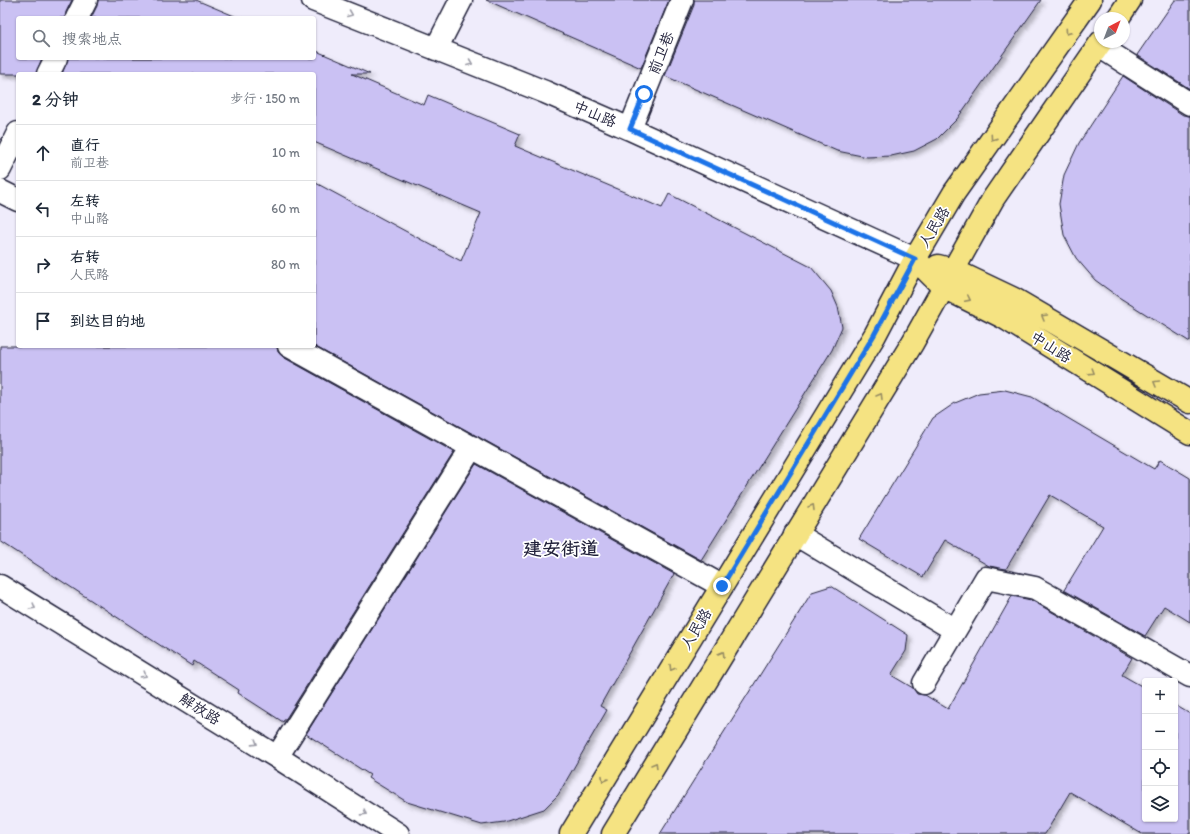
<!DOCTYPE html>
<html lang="zh">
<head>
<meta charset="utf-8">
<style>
	body { margin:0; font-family:Itim,"LXGW WenKai TC",sans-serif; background:#f2f2f3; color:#1f2937 }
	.controls { position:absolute; right:12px; bottom:12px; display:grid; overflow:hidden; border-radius:4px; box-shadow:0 1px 3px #0004 }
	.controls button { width:36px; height:36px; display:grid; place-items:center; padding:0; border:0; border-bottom:1px solid #e0e1e3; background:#fff; color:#1f2937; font:20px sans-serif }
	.compass { position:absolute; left:1094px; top:12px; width:36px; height:36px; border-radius:50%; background:#fff; box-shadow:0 1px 3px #0004; rotate:42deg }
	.stop { position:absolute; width:12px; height:12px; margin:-9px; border:3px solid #1a73e8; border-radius:50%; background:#fff }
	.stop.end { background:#1a73e8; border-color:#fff; box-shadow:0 1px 4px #0008 }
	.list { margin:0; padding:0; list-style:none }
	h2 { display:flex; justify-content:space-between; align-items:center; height:52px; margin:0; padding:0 16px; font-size:17px }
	h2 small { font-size:13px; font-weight:400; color:#747a83 }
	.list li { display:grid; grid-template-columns:26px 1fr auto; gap:12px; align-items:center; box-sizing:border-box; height:56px; padding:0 16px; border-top:1px solid #e0e1e3 }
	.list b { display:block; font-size:15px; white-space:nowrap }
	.list p { margin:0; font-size:13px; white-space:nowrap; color:#747a83 }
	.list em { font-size:13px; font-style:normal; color:#747a83 }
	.icon { flex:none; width:22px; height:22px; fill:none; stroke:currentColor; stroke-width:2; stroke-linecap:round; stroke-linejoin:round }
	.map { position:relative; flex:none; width:1190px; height:834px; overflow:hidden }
	.search { position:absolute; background:#fff; box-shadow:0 1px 3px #0004; left:16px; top:16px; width:300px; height:44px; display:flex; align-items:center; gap:10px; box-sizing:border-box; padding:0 14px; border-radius:4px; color:#747a83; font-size:15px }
	.panel { position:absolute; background:#fff; box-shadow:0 1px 3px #0004; left:16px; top:72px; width:300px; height:276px; border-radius:4px }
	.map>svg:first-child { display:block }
	.building { fill:#cac1f3; stroke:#22223b; filter:url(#shadow) }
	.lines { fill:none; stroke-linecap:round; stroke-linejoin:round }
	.minor-casing { stroke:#22223b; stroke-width:25 }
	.major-casing { stroke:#22223b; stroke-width:25 }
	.minor { stroke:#fff; stroke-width:22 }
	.major { stroke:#f5e382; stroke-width:22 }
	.oneway { stroke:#9c9ca7 }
	.oneway2 { stroke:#968c62 }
	.route { stroke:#1a73e8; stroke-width:5 }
	.labels { text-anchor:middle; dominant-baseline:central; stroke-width:3.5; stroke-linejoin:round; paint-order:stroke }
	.street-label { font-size:15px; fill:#22223b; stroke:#fff }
	.district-label { font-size:19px; font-weight:bold; fill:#22223b; stroke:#fff }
</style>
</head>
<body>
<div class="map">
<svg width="1190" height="834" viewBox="0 0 1190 834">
	<defs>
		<filter id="shadow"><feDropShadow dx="3.5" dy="3.5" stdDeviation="2" flood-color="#0004"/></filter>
	</defs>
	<rect width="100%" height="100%" fill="#efecfb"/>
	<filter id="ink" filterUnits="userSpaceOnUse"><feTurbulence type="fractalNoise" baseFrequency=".025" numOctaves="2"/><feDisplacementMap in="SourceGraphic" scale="8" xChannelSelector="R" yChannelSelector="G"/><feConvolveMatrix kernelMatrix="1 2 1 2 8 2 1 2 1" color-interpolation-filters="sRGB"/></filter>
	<g filter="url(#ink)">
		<!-- building -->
		<path class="building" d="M0,0H72L66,12L65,18H18V58H42L36,74H0Z
			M98,0H196L239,18H91L97,6Z
			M486,0H669L641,68Z
			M694,0H1041L957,119L937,139L914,151L891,156L867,157L837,151L665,76L694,5Z
			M1175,0H1190V89L1137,55Z
			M314,50L370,74H352L424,105L428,95L520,134L515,146L662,208L669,194L811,267L831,291L838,307L842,327L832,350L701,560L314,346V182L461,261L481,213L314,142V74H62L68,58H314Z
			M1123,76L1183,115L1190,116V342L1117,296L1095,280L1076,258L1064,235L1059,204L1064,175L1079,143Z
			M0,346H277L278,352L283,357L454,452L285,720H284L283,722L238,693L239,690L194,661L192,666L0,541Z
			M1005,390L1032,397L1154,469L1160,460L1190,478V622L1164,606L1145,636L1064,590L1103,526L1050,495L1006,569L989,566L945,540L923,577L859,539L933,418L955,403L979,393Z
			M476,464L674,574L600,706L607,710L558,795L544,809L504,822L482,825L407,802L368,778L370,775L306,734Z
			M831,586L908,635L906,651L891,675L913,688L917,694L925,695L948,709L1012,596L1031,600L1132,658L1122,675L1145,688V819H1175V705L1190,714V834H1142L1070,792L1045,834H660L812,592Z"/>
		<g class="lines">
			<!-- minor casing -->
			<g class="minor-casing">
				<path id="minor" d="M313,0L545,92L630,129L915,259
					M77,18L86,0
					M1099,46L1190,104
					M436,49L461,0
					M48,74L56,58
					M630,129L682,0
					M0,169L18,133
					M0,191L18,200
					M289,346L722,586
					M795,534L955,630
					M0,586L277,757L398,834
					M924,683L986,578L1035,588L1190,676
					M277,757L472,447"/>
			</g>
			<!-- major casing -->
			<g class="major-casing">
				<path id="major" d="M1118,18L1130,0
					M915,259L943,287L1003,317L1190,433
					M938,266L953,270L1014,299L1190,402
					M571,834L875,335L915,259L954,193L1090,0
					M613,834L913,342L993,199L1101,42"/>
			</g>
			<!-- minor -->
			<use href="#minor" class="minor"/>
			<!-- major -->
			<use href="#major" class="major"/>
		</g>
		<!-- one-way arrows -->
		<defs><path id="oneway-chevron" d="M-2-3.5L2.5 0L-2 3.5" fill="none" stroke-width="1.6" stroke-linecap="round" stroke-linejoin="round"/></defs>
		<g class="oneway">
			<use href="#oneway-chevron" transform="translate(350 14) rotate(22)"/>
			<use href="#oneway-chevron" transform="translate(470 63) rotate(22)"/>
			<use href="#oneway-chevron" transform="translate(33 607) rotate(32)"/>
			<use href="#oneway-chevron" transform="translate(144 675) rotate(32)"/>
			<use href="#oneway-chevron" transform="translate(255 743) rotate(32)"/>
			<use href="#oneway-chevron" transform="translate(364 813) rotate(32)"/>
		</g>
		<g class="oneway2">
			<use href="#oneway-chevron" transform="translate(1068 32) rotate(125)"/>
			<use href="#oneway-chevron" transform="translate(993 138) rotate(125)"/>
			<use href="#oneway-chevron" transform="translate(968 299) rotate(26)"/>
			<use href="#oneway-chevron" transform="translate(1044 317) rotate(-150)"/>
			<use href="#oneway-chevron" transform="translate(1092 372) rotate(32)"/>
			<use href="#oneway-chevron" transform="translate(1156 383) rotate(-150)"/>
			<use href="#oneway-chevron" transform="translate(880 396) rotate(-59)"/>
			<use href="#oneway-chevron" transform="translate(812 507) rotate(-59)"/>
			<use href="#oneway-chevron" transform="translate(722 654) rotate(-59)"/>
			<use href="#oneway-chevron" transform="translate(672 668) rotate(121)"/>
			<use href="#oneway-chevron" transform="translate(655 765) rotate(-59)"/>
			<use href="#oneway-chevron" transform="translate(604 779) rotate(121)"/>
		</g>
	</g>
	<g class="lines" filter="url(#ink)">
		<!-- route -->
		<path class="route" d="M644,94L630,129L915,259L874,335L722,586"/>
	</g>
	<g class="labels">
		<!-- street labels -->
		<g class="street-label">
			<text transform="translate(661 53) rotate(-68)">前卫巷</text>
			<text transform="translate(595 114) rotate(23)">中山路</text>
			<text transform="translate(934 227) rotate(-59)">人民路</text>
			<text transform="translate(1051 347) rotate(32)">中山路</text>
			<text transform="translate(696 629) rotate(-59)">人民路</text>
			<text transform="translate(200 709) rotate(32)">解放路</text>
		</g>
		<!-- district labels -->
		<g class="district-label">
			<text x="561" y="548">建安街道</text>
		</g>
	</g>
</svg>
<div class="controls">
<button>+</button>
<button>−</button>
<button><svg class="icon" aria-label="locate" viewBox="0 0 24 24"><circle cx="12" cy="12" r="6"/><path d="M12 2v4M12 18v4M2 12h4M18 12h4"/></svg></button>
<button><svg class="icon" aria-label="layers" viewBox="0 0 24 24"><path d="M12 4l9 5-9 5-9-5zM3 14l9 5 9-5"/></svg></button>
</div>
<svg class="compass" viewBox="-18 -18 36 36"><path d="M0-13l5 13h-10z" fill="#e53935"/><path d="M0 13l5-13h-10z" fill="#747a83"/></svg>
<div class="stop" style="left:644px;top:94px"></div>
<div class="stop end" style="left:722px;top:586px"></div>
<div class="search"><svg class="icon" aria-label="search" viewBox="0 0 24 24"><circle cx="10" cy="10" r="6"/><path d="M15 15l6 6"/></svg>搜索地点</div>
<section class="panel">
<h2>2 分钟<small>步行 · 150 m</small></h2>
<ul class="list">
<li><svg class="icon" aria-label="ahead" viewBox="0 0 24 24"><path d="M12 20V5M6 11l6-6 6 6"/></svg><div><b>直行</b><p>前卫巷</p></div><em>10 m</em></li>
<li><svg class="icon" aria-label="left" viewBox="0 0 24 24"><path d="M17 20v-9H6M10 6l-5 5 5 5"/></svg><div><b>左转</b><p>中山路</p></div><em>60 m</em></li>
<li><svg class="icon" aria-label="right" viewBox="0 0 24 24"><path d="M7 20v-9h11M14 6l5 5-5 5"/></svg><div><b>右转</b><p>人民路</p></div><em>80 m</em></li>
<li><svg class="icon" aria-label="arrive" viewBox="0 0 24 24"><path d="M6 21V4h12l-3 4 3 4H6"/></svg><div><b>到达目的地</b></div></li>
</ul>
</section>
</div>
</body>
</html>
